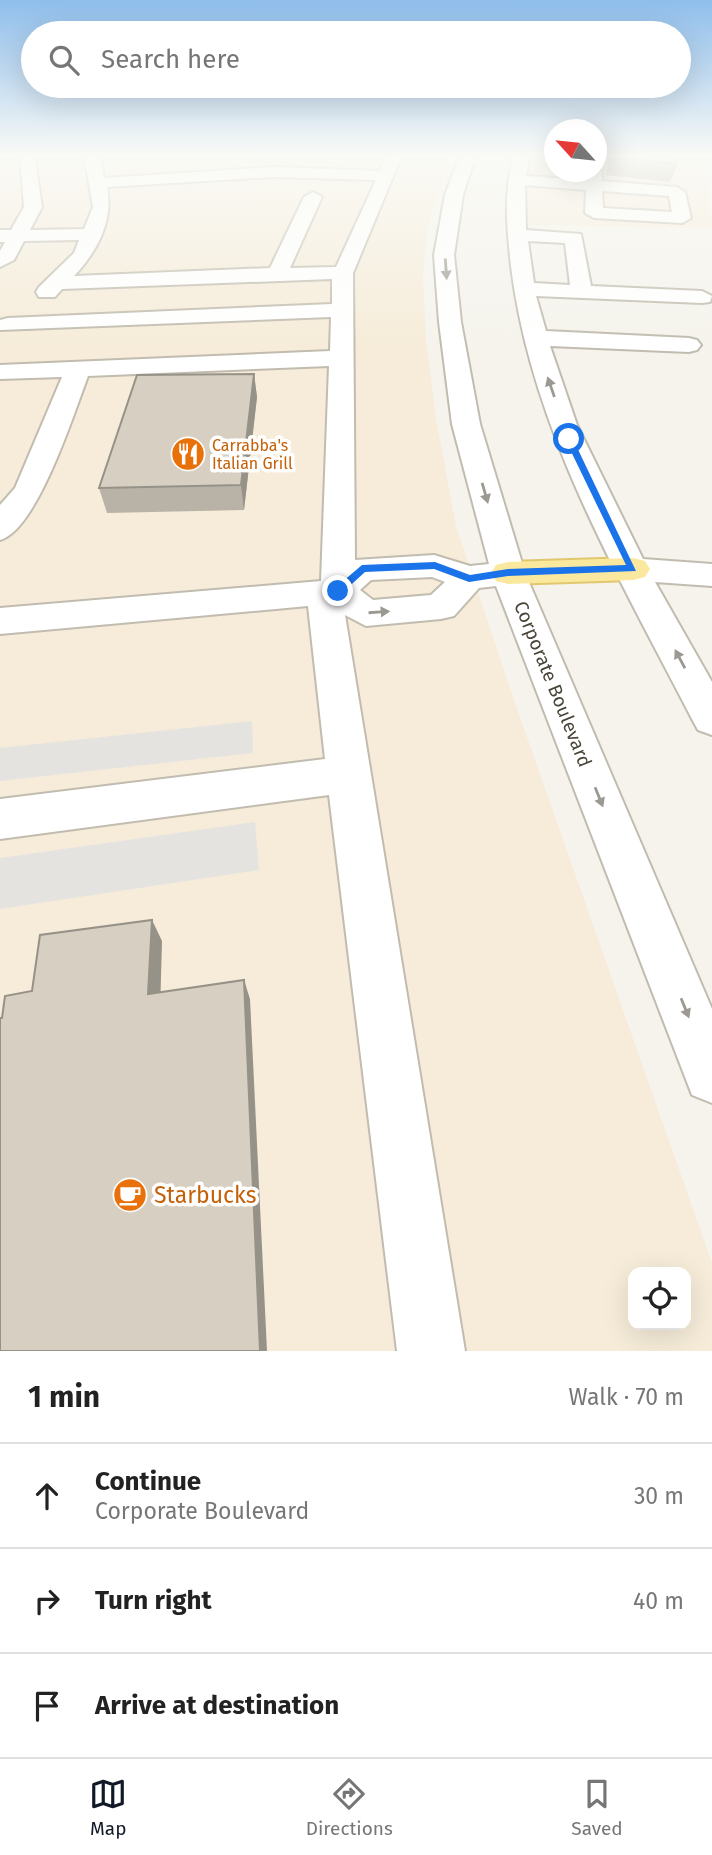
<!DOCTYPE html>
<html lang="en">
<head>
<meta charset="utf-8">
<style>
	body { margin:0; font-family:"Fira Sans",sans-serif; background:#f6f6f6; color:#222 }
	.controls { position:absolute; right:21px; bottom:21px; display:grid; overflow:hidden; border-radius:14px; box-shadow:0 7px 28px #0002 }
	.controls button { width:63px; height:63px; display:grid; place-items:center; padding:0; border:0; border-bottom:2px solid #e0e0e0; background:#fff; color:#222; font:35px sans-serif }
	.compass { position:absolute; left:544px; top:119px; width:63px; height:63px; border-radius:50%; background:#fff; box-shadow:0 7px 28px #0002; rotate:297deg }
	.stop { position:absolute; width:21px; height:21px; margin:-16px; border:5px solid #1a73e8; border-radius:50%; background:#fff }
	.stop.end { background:#1a73e8; border-color:#fff; box-shadow:0 2px 7px #0008 }
	.list { margin:0; padding:0; list-style:none }
	h2 { display:flex; justify-content:space-between; align-items:center; height:91px; margin:0; padding:0 28px; font-size:30px }
	h2 small { font-size:23px; font-weight:400; color:#767676 }
	.list li { display:grid; grid-template-columns:46px 1fr auto; gap:21px; align-items:center; box-sizing:border-box; height:105px; padding:0 28px; border-top:2px solid #e0e0e0 }
	.list b { display:block; font-size:26px; white-space:nowrap }
	.list p { margin:0; font-size:23px; white-space:nowrap; color:#767676 }
	.list em { font-size:23px; font-style:normal; color:#767676 }
	.icon { flex:none; width:38px; height:38px; fill:none; stroke:currentColor; stroke-width:2; stroke-linecap:round; stroke-linejoin:round }
	.map { position:relative; flex:none; width:712px; height:1351px; overflow:hidden }
	.search { position:absolute; background:#fff; box-shadow:0 7px 28px #0002; left:21px; right:21px; top:21px; height:77px; display:flex; align-items:center; gap:18px; box-sizing:border-box; padding:0 24px; border-radius:38px; color:#767676; font-size:26px }
	.sheet { height:406px; background:#fff }
	nav { display:flex; justify-content:space-around; align-items:center; box-sizing:border-box; height:98px; border-top:2px solid #e0e0e0; background:#fff; font-size:19px; color:#767676 }
	nav a { display:grid; justify-items:center; gap:4px }
	nav .on { color:#111827 }
	.map>svg:first-child { display:block }
	.commercial { fill:#f6ecd9; fill-rule:evenodd }
	.parking { fill:#e5e3e0 }
	.lines { fill:none; stroke-linecap:round; stroke-linejoin:round }
	.minor-casing { stroke:#c1bcaf; stroke-width:4 }
	.major-casing { stroke:#e1c86e; stroke-width:4 }
	.minor { fill:#fff; fill-rule:evenodd }
	.major { fill:#fbe89f; fill-rule:evenodd }
	.wall { fill:#b9b3a7 }
	.shaded-wall { fill:#969288 }
	.building { fill:#d7d0c2; stroke:#969288; stroke-width:2 }
	.oneway { fill:#9b9992 }
	.route { fill:#1a73e8 }
	.labels { text-anchor:middle; dominant-baseline:central; stroke-width:7; stroke-linejoin:round; paint-order:stroke }
	.far-food-label { font-size:16px; fill:#c56008; stroke:#fff; text-anchor:start }
	.street-label { font-size:19px; fill:#4a4539; stroke:#fff }
	.near-food-label { font-size:23px; fill:#c56008; stroke:#fff; text-anchor:start }
</style>
</head>
<body>
<div class="map">
<svg width="712" height="1351" viewBox="0 0 712 1351">
	<rect width="100%" height="100%" fill="#f5f3ec"/>
	<!-- commercial -->
	<path class="commercial" d="M0,155H450L428,224L423,275L426,340L436,419L456,526L516,706L712,1263V1351H0ZM633,1272H686V1325H633Z
		M537,155H554V172H596L597,155H712L709,180L712,228L517,225Z"/>
	<!-- parking -->
	<path class="parking" d="M252,721L253,753L0,781V748Z
		M255,822L259,870L0,909V858Z"/>
	<g class="lines">
		<!-- minor casing -->
		<g class="minor-casing">
			<path id="minor" d="M20,155H48L35,160L42,207L30,230L84,229L93,207L84,155H100L104,178L274,167L380,171L387,155H402L353,273L355,560L434,555L470,566L489,564L452,424L439,322L434,255L445,195L460,155H476L463,195L454,255L461,322L480,424L525,573L712,1009V1103L692,1095L496,586L479,588L454,616L441,619L366,626L345,615L465,1351H397L329,795L0,839V799L325,759L308,606L0,634V608L321,581L329,366L88,376C74,413 37,530 0,540V505L15,488L62,377L0,379V365L330,351L331,317L0,330V320L8,318L332,304V279L62,289L55,297H39L36,292L39,287L74,253L79,240L24,241L14,260L0,267V251L5,242H0V230H11L24,207ZM274,177L376,180L336,267L290,268L322,197L313,192L304,197L270,268L74,276C97,252 114,220 107,187ZM432,577L445,582L431,595L373,600L360,590L371,580Z
				M514,155H530L526,176L586,180V172H596V168L602,172V181L677,187L685,192L691,218L682,223L594,218L585,213L586,190L525,185L526,230L581,234L591,286L702,291L712,296L710,302L702,303L536,296L546,331L689,338L697,340L701,345L697,350L689,352L550,346L577,425L643,559L712,564V586L655,582L712,682V735L698,730L692,719C618,575 531,429 511,266C507,229 503,192 514,155ZM602,191L669,196L672,212L603,208ZM528,241L565,243L570,285L534,283Z"/>
		</g>
		<!-- major casing -->
		<g class="major-casing">
			<path id="major" d="M633,558L645,561L650,569L645,577L633,580L508,584L496,581L491,573L496,565L508,562Z"/>
		</g>
		<!-- minor -->
		<use href="#minor" class="minor"/>
		<!-- major -->
		<use href="#major" class="major"/>
	</g>
	<!-- wall -->
	<path class="wall" d="M680,155L670,182L606,175L610,157Z
		M254,374L257,397L244,510L107,513L99,488Z"/>
	<!-- shaded-wall -->
	<path class="shaded-wall" d="M678,155H680L670,182L675,164Z
		M254,374L257,397L244,510L241,485Z
		M152,920L162,941L160,1013L148,994Z
		M244,980L250,999L267,1351H260Z"/>
	<!-- building -->
	<path class="building" d="M611,155H678L675,164L610,157Z
		M254,374L241,485L99,488L137,375Z
		M152,920L148,994L244,980L260,1351H0V1018H2L5,996L32,991L40,935Z"/>
	<!-- one-way arrows -->
	<defs><path id="oneway-solid" d="M-6-.8H1V-3.2L6.5 0L1 3.2V.8H-6Z" transform="scale(1.75)"/></defs>
	<g class="oneway">
		<use href="#oneway-solid" transform="translate(446 269) rotate(86)"/>
		<use href="#oneway-solid" transform="translate(551 387) rotate(-109)"/>
		<use href="#oneway-solid" transform="translate(485 493) rotate(74)"/>
		<use href="#oneway-solid" transform="translate(379 612) rotate(-4)"/>
		<use href="#oneway-solid" transform="translate(680 659) rotate(-118)"/>
		<use href="#oneway-solid" transform="translate(599 797) rotate(68)"/>
		<use href="#oneway-solid" transform="translate(685 1008) rotate(68)"/>
	</g>
	<!-- sky -->
	<linearGradient id="sky" x2="0" y2="1"><stop stop-color="#8fbeeb"/><stop offset="0.45" stop-color="#fafaf6"/><stop offset="1" stop-color="#fafaf6" stop-opacity="0"/></linearGradient>
	<rect width="712" height="345" fill="url(#sky)"/>
	<!-- route -->
	<path class="route" d="M569,437L573,439L636,571L508,576L469,582L434,569L365,572L342,593H335V588L362,565L435,562L470,575L508,569L626,565L565,439Z"/>
	<!-- icons -->
	<defs>
		<g id="restaurant-disc" transform="scale(1.75)"><circle r="9.5" fill="#e8710a" stroke="#fff"/><path d="M-5-6h1v4h1v-4h1v4h1v-4h1v5L-1.5 .5V6h-2V.5L-5-1ZM5-6V6H3V1.5H1.5Q1.5-4 5-6Z" fill="#fff"/></g>
		<g id="cafe-disc" transform="scale(1.75)"><circle r="9.5" fill="#e8710a" stroke="#fff"/><path d="M-5.5-4.5H6V0H3Q3 3.5 0 3.5H-2.5Q-5.5 3.5-5.5 0ZM3-3.2v2h1.7v-2ZM-6 4.5H4V6H-6Z" fill="#fff"/></g>
	</defs>
	<g fill-rule="evenodd">
		<use href="#restaurant-disc" x="188" y="454"/>
		<use href="#cafe-disc" x="130" y="1195"/>
	</g>
	<g class="labels">
		<!-- far-food labels -->
		<g class="far-food-label">
			<text x="212" y="445">Carrabba's<tspan x="212" dy="18">Italian Grill</tspan></text>
		</g>
		<!-- street labels -->
		<g class="street-label">
			<text transform="translate(553 684) rotate(68)">Corporate Boulevard</text>
		</g>
		<!-- near-food labels -->
		<g class="near-food-label">
			<text x="154" y="1195">Starbucks</text>
		</g>
	</g>
</svg>
<div class="controls">
<button><svg class="icon" aria-label="locate" viewBox="0 0 24 24"><circle cx="12" cy="12" r="6"/><path d="M12 2v4M12 18v4M2 12h4M18 12h4"/></svg></button>
</div>
<svg class="compass" viewBox="-18 -18 36 36"><path d="M0-13l5 13h-10z" fill="#e53935"/><path d="M0 13l5-13h-10z" fill="#767676"/></svg>
<div class="stop" style="left:569px;top:439px"></div>
<div class="stop end" style="left:338px;top:591px"></div>
<div class="search"><svg class="icon" aria-label="search" viewBox="0 0 24 24"><circle cx="10" cy="10" r="6"/><path d="M15 15l6 6"/></svg>Search here</div>
</div>
<section class="sheet">
<h2>1 min<small>Walk · 70 m</small></h2>
<ul class="list">
<li><svg class="icon" aria-label="ahead" viewBox="0 0 24 24"><path d="M12 20V5M6 11l6-6 6 6"/></svg><div><b>Continue</b><p>Corporate Boulevard</p></div><em>30 m</em></li>
<li><svg class="icon" aria-label="right" viewBox="0 0 24 24"><path d="M7 20v-9h11M14 6l5 5-5 5"/></svg><div><b>Turn right</b></div><em>40 m</em></li>
<li><svg class="icon" aria-label="arrive" viewBox="0 0 24 24"><path d="M6 21V4h12l-3 4 3 4H6"/></svg><div><b>Arrive at destination</b></div></li>
</ul>
</section>
<nav>
<a class="on"><svg class="icon" aria-label="map" viewBox="0 0 24 24"><path d="M3 6l6-2 6 2 6-2v14l-6 2-6-2-6 2zM9 4v14M15 6v14"/></svg>Map</a>
<a><svg class="icon" aria-label="directions" viewBox="0 0 24 24"><path d="M12 3l9 9-9 9-9-9zM9 14v-3h6M13 9l2 2-2 2"/></svg>Directions</a>
<a><svg class="icon" aria-label="saved" viewBox="0 0 24 24"><path d="M7 4h10v16l-5-4-5 4z"/></svg>Saved</a>
</nav>
</body>
</html>
